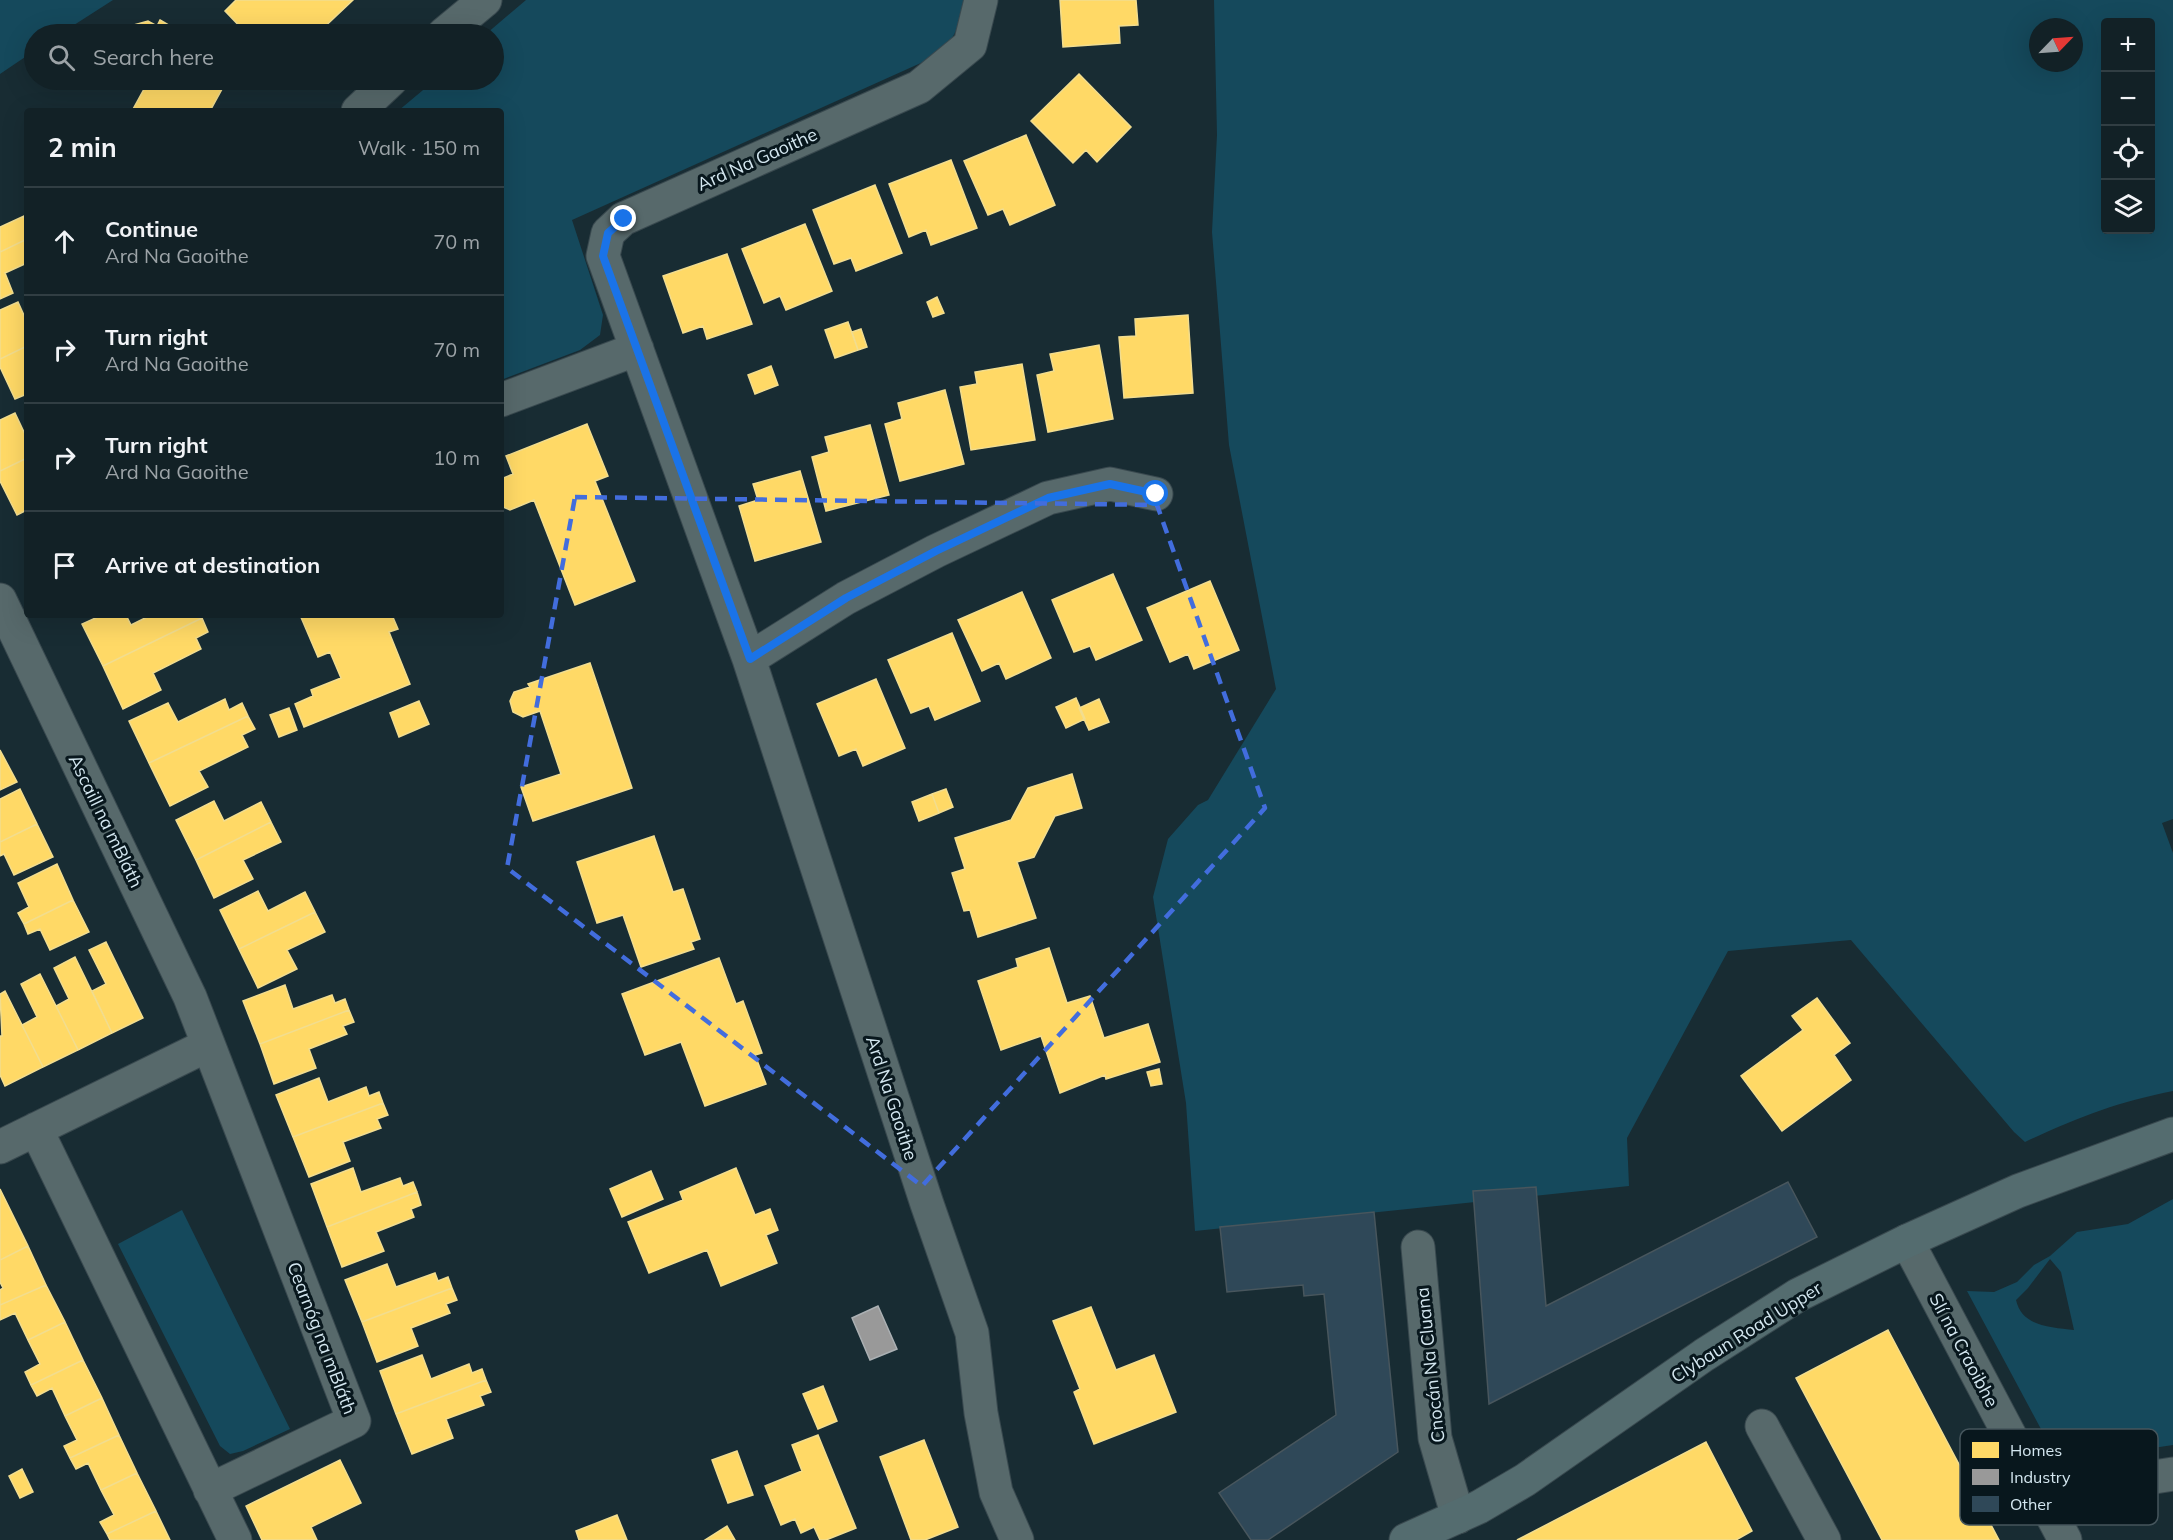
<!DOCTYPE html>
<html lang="en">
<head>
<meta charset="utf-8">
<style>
	body { margin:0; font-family:Mulish,sans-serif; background:#1f2e32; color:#f1f3f6 }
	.controls { position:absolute; right:18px; top:18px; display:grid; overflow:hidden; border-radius:6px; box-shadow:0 6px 24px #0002 }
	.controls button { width:54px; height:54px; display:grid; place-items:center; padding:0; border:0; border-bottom:2px solid #313e43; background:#122126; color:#f1f3f6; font:30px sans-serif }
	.compass { position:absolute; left:2029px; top:18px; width:54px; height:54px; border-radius:50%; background:#122126; box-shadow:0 6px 24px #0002; rotate:65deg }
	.stop { position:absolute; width:18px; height:18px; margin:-14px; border:4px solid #1a73e8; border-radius:50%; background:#fff }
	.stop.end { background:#1a73e8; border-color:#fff; box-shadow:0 2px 6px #0008 }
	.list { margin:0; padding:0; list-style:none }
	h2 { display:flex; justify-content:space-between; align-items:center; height:78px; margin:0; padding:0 24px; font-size:26px }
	h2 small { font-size:20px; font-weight:400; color:#9ca3a7 }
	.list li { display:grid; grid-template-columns:39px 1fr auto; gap:18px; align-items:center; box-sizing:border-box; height:108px; padding:0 24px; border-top:2px solid #313e43 }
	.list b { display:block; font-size:22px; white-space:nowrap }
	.list p { margin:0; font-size:20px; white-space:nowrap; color:#9ca3a7 }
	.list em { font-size:20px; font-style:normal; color:#9ca3a7 }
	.icon { flex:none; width:33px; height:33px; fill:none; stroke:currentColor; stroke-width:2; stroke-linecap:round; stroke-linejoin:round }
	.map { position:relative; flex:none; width:2173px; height:1540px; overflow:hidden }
	.search { position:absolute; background:#122126; box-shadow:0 6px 24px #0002; left:24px; top:24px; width:480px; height:66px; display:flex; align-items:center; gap:15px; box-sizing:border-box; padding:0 21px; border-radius:33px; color:#9ca3a7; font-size:22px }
	.panel { position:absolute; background:#122126; box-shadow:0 6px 24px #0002; left:24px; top:108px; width:480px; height:510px; border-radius:6px }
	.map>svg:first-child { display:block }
	.green { fill:#15495c; fill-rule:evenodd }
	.homes { fill:#ffd966; stroke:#f2dd8f; stroke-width:1.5 }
	.industry { fill:#999; stroke:#abb0b3; stroke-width:1.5 }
	.building { fill:#2f4858; stroke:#48565d; stroke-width:1.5 }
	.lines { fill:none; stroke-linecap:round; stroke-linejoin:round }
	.street-casing { stroke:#39494f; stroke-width:35 }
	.secondary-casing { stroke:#39494f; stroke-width:35 }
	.street { stroke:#57696b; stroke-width:33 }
	.secondary { stroke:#546c6f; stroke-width:33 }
	.route { stroke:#1a73e8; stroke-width:8 }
	.marked { fill:none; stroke:#426ddd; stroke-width:4.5; stroke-dasharray:12 8; stroke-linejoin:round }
	.labels { text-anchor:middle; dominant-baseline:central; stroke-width:6; stroke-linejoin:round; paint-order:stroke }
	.street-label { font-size:18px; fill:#d4e7f0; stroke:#08171d }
	.key { fill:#08171d; stroke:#45555c; stroke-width:1.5 }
	.key-label { font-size:16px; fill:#d4e7f0 }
</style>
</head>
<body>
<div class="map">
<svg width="2173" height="1540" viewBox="0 0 2173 1540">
	<rect width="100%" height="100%" fill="#182c33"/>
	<!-- green -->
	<path class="green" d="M0,0H113L60,34H34V51L0,74Z
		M526,0H964C962,16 956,38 943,49C938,54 930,58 923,62L572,220L603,315L600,335L580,350L501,380V111H398L435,80H494V34H486Z
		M1214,0H2173V819L2162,823L2173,853V1091C2117,1102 2076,1118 2025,1142L2014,1132L1851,940L1728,951L1627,1138L1629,1186L1195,1231L1186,1103L1153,897L1168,839L1198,805L1208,800L1276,689L1229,445L1212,232L1217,135ZM2106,22H2150V230H2106ZM2038,27H2074V63H2038Z
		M2173,1199V1445L2066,1461L2056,1457L1967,1291L1994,1292L2017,1282L2034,1265L2050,1256L2077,1232L2128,1224ZM2050,1259L2061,1272L2074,1330C2051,1327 2022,1327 2016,1300L2028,1288Z
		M182,1210L290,1429L243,1451L230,1454L220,1446L118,1244Z"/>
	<!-- homes -->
	<path class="homes" d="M236,0H353L317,34H247L225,11Z
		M1060,0H1136L1138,25L1119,26L1120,43L1063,47Z
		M160,20L184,34H128L134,25L148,21L157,26Z
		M1079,74L1131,127L1097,162L1086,150L1073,163L1031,121Z
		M149,80H227L210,111H132Z
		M1026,135L1055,205L1010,225L1003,209L988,215L964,161Z
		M951,160L977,228L931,245L926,230L909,237L889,184Z
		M875,185L902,253L856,271L851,258L834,264L813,210Z
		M24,216L27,223V239L0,252V227Z
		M805,224L832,291L786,310L780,296L764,303L742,249Z
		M27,239V263L5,273L13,293L0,299V252Z
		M727,254L752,324L707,339L703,326L683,333L663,276Z
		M937,297L944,313L933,317L927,302Z
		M18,302L27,322V346L0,359V310Z
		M1188,315L1193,393L1124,398L1119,337L1136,336L1135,319Z
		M848,322L858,350L835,358L825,330Z
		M861,329L867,347L858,350L852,332Z
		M1099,345L1113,419L1048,432L1037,375L1054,371L1050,354Z
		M27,346V394L15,399L0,367V359Z
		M1022,364L1035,440L971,450L960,387L977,384L975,372Z
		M771,366L778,385L755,394L748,375Z
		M945,390L964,464L900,481L885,424L902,419L898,403Z
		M15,413L24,432L27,431V458L0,471V420Z
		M587,424L608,476L595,481L635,581L575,605L534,500L510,510L501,506V479L513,474L506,456Z
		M870,425L889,495L826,511L812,457L829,452L825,437Z
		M27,458V510L17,515L0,481V471Z
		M800,471L821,542L755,561L739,506L758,500L753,484Z
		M1113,574L1142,640L1096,660L1090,646L1074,652L1052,600Z
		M1210,581L1239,650L1194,669L1188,654L1170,662L1147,608Z
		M1022,592L1051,658L1006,679L999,663L982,671L958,620Z
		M102,615H126L131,625L151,615H200L202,618L103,666L82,624Z
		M300,615H392L398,629L389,632L410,684L304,727L295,704L313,696L311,690L341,678L330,652L318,657Z
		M202,618L208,632L196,638L201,649L153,673L161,690L123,709L103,666Z
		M952,633L980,701L935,720L929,706L911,713L888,660Z
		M590,663L632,788L533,821L521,787L561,774L540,711L523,717L513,712L510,701L514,692L530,687L528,684Z
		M876,679L905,748L863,766L856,749L839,756L817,704Z
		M1076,698L1085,719L1066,728L1056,707Z
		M225,699L229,710L242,703L248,716L149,763L129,721L168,703L178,722Z
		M1099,699L1109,722L1089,730L1079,708Z
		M419,701L429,724L399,737L390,713Z
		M289,708L297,730L279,737L270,715Z
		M248,716L255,729L242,735L248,747L199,771L208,787L170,806L149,763Z
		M0,750L17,782L0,790Z
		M1072,774L1082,808L1055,816L1034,857L1017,862L1036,918L978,937L970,910L964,911L952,873L965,869L955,838L1011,820L1028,788Z
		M20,789L37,824L0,842V799Z
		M946,789L953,807L939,813L932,794Z
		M932,794L939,813L919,821L912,802Z
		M214,801L224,821L261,802L271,822L196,860L176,820Z
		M271,822L281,842L243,860L253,879L214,898L196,860Z
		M37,824L53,857L14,875L4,854L0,856V842Z
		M654,836L673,892L683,889L700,939L691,942L694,949L641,967L623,915L597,923L577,862Z
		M57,864L73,900L24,924L18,913L29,907L18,883Z
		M258,891L268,911L305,892L315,912L239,949L220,910Z
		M73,900L89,932L50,950L40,929L28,934L24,924Z
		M315,912L325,932L287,950L297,969L258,988L239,949Z
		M106,942L143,1018L112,1033L92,991L106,984L89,950Z
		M1049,948L1067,1003L1090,996L1104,1038L1148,1024L1160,1062L1106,1079L1105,1075L1060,1093L1041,1036L1001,1050L978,981L1018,967L1016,959Z
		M75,957L112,1033L78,1050L56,1006L69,999L54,968Z
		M719,958L736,1004L743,1001L762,1053L755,1055L766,1084L705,1106L681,1042L645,1055L622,994Z
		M40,974L78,1050L43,1067L22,1025L37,1017L21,984Z
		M285,985L293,1009L332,995L335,1003L345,999L349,1010L260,1044L243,1001Z
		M5,991L43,1067L5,1086L0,1075V1036H2L0,994Z
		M1817,998L1850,1043L1834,1055L1851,1080L1782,1131L1741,1076L1803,1030L1792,1016Z
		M349,1010L354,1022L343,1026L347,1034L309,1049L316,1068L274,1084L260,1044Z
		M1159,1069L1162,1084L1151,1086L1147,1072Z
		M319,1078L328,1102L366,1087L369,1096L379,1092L383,1103L293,1137L276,1095Z
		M383,1103L388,1115L377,1119L381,1128L343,1142L350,1161L309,1177L293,1137Z
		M353,1168L361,1192L400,1178L403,1186L413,1182L417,1192L327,1227L311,1184Z
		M736,1168L755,1215L770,1209L778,1230L766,1235L777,1263L721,1286L707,1250L649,1273L628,1222L683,1200L680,1192Z
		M651,1171L663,1199L622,1217L610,1189Z
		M0,1189L28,1246L0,1260Z
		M417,1192L421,1205L411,1209L414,1217L376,1232L384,1251L342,1267L327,1227Z
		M28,1246L46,1285L0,1305V1290L3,1288L0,1282V1260Z
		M387,1264L396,1287L435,1273L438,1281L448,1277L452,1288L362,1322L345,1280Z
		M46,1285L65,1322L28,1340L15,1313L0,1320V1305Z
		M452,1288L457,1300L446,1304L450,1313L411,1328L418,1346L377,1362L362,1322Z
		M1091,1307L1116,1370L1154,1355L1176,1412L1094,1444L1074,1392L1080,1389L1053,1321Z
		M65,1322L83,1360L31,1385L25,1372L40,1364L28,1340Z
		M1888,1330L1999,1540H1882L1796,1378Z
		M422,1355L431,1379L469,1364L472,1373L482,1369L486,1380L396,1414L380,1371Z
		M83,1360L102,1398L65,1416L52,1388L37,1396L31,1385Z
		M486,1380L491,1392L480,1396L484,1405L446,1419L453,1438L412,1454L396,1414Z
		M823,1386L837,1421L818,1429L803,1394Z
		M102,1398L119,1435L70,1458L64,1446L77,1440L65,1416Z
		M119,1435L137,1473L101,1490L88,1463L76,1469L70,1458Z
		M818,1435L856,1528L826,1540H820L814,1527L801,1533L795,1519L781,1525L765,1486L802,1471L792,1445Z
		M924,1440L958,1527L925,1540H911L880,1457Z
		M1706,1442L1752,1531L1736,1540H1517Z
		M737,1451L753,1495L728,1503L712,1460Z
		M340,1460L361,1503L311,1527L317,1540H262L246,1506Z
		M22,1469L33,1492L20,1498L9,1476Z
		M137,1473L156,1511L107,1534L100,1522L114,1515L101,1490Z
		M156,1511L170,1540H110L107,1534Z
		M617,1515L627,1540H579L576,1531Z
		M727,1526L735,1540H705Z"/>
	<!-- industry -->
	<path class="industry" d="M878,1306L897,1349L870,1360L852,1318Z"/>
	<!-- building -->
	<path class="building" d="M1788,1182L1817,1237L1489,1404L1473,1191L1536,1187L1546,1306Z
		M1374,1212L1398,1452L1268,1540H1251L1219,1493L1336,1415L1324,1294L1304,1296L1303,1285L1227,1292L1220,1227Z"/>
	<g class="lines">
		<!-- street casing -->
		<g class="street-casing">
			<path id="street" d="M981,0L970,45L919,87L623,219L608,233L603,256L749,659L927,1204L972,1333L981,1413L996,1492L1017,1540
				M444,34L485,0
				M358,111L391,80
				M501,400L637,349
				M0,600L190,997L354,1421L210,1490
				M749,659L846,598L936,551L1048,498L1110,484L1156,494
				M36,1129L235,1540
				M0,1147L208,1045
				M1907,1241L2065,1540
				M1418,1247L1435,1438L1458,1517
				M1762,1426L1824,1540
				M2044,1500L2064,1491L2173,1474"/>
		</g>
		<!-- secondary casing -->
		<g class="secondary-casing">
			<path id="secondary" d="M1406,1540L1479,1507L1525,1480L1704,1355L1798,1295L1907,1241L2018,1191L2173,1134"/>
		</g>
		<!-- street -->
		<use href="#street" class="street"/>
		<!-- secondary -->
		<use href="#secondary" class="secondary"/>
	</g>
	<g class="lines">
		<!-- route -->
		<path class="route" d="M624,219L608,233L603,256L750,659L846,598L936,551L1048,498L1110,484L1156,494"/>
	</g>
	<!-- marked area -->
	<path class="marked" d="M575,497L1157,505L1265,808L922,1186L507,868Z"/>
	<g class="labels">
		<!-- street labels -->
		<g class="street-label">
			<text transform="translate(757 159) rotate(-24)">Ard Na Gaoithe</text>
			<text transform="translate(106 821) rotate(64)">Ascaill na mBláth</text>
			<text transform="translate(892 1098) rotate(72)">Ard Na Gaoithe</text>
			<text transform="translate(1746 1332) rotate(-32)">Clybaun Road Upper</text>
			<text transform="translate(322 1338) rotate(69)">Cearnóg na mBláth</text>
			<text transform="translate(1964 1350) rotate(62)">Slí na Craoibhe</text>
			<text transform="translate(1430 1365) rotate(-96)">Cnocán Na Cluana</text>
		</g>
	</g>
	<!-- legend -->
	<rect x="1960" y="1429" width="198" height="96" rx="9" class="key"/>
	<rect x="1972" y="1442" width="27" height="16" fill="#ffd966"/>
	<rect x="1972" y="1469" width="27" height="16" fill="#999"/>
	<rect x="1972" y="1496" width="27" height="16" fill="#2f4858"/>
	<g class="key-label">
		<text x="2010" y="1456">Homes</text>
		<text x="2010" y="1483">Industry</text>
		<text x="2010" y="1510">Other</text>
	</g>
</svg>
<div class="controls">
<button>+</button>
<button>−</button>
<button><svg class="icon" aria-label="locate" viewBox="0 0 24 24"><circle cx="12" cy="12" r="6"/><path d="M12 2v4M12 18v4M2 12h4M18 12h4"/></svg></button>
<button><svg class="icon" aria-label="layers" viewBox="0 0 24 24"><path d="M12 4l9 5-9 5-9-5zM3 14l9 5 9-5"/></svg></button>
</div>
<svg class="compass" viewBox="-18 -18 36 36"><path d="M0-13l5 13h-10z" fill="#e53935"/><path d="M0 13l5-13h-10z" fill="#9ca3a7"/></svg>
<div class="stop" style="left:1156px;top:494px"></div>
<div class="stop end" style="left:624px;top:219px"></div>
<div class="search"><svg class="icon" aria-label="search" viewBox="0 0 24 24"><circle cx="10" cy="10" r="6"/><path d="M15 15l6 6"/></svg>Search here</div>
<section class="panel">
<h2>2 min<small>Walk · 150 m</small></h2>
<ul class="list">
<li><svg class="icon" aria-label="ahead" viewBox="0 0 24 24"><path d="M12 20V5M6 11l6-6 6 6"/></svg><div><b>Continue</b><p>Ard Na Gaoithe</p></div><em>70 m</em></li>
<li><svg class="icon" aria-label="right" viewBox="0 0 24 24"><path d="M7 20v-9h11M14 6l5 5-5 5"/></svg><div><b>Turn right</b><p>Ard Na Gaoithe</p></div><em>70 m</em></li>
<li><svg class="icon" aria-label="right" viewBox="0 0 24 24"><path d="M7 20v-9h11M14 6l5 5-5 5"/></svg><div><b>Turn right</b><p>Ard Na Gaoithe</p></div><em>10 m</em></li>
<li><svg class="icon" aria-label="arrive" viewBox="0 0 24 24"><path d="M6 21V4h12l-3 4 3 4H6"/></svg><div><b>Arrive at destination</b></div></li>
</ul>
</section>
</div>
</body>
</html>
